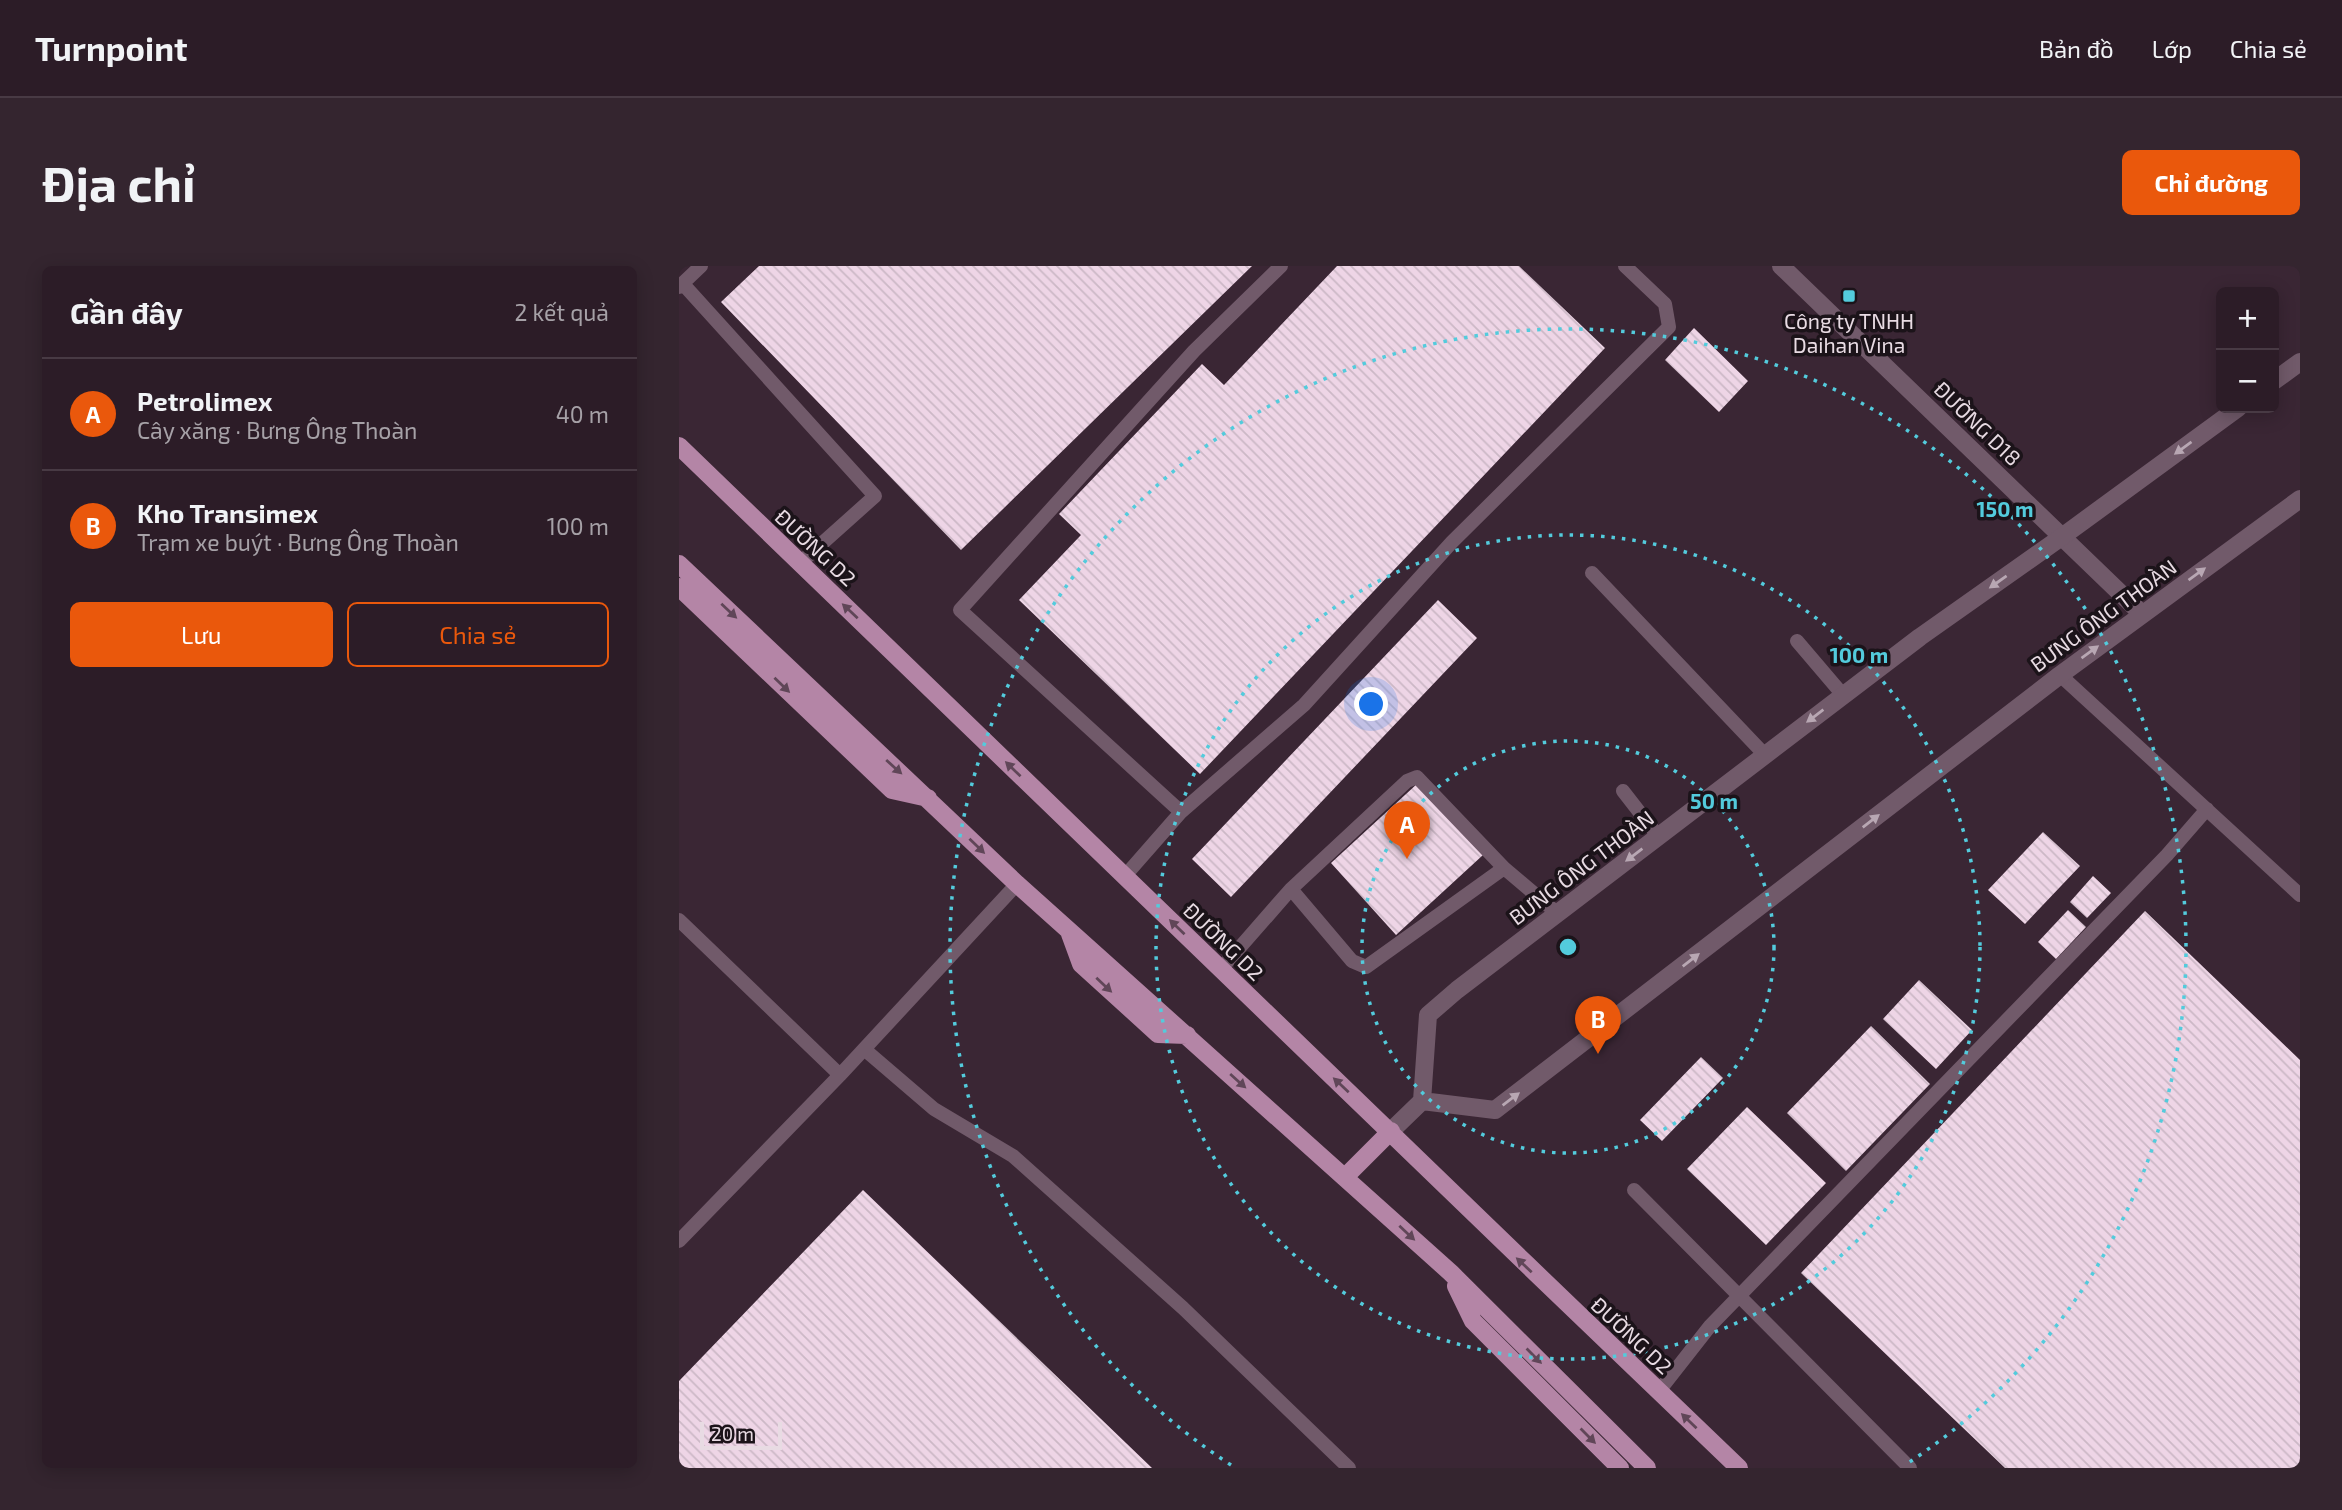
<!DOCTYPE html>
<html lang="vi">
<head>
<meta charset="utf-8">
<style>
	body { margin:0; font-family:"Exo 2",sans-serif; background:#34252f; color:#f1f3f6 }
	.controls { position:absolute; right:21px; top:21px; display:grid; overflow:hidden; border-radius:10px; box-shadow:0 4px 18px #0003 }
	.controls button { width:63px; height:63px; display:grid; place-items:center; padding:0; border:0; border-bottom:2px solid #483a44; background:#2c1c27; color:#f1f3f6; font:35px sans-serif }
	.scale { position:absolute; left:21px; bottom:18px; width:82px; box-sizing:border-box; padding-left:7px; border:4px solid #e8dbe3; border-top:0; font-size:19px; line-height:24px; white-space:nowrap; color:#e8dbe3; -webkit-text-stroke:5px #1b1319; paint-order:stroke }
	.you { position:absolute; left:693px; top:439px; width:24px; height:24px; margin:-18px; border:5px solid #fff; border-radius:50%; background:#1a73e8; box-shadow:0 0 0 10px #1a73e833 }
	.badge { display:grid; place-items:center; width:46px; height:46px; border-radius:50%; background:#ea580c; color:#fff; font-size:23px; font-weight:700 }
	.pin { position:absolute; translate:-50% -58px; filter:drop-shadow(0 2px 4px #0008) }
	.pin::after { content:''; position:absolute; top:37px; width:24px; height:21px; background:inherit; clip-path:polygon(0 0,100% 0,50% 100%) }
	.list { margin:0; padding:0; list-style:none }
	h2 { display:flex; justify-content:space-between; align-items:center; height:91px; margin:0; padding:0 28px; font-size:30px }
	h2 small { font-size:23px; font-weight:400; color:#a6a1a7 }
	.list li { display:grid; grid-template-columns:46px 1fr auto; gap:21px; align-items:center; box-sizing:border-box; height:112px; padding:0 28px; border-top:2px solid #483a44 }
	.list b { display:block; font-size:26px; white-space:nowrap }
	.list p { margin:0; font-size:23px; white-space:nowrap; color:#a6a1a7 }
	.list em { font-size:23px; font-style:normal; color:#a6a1a7 }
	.actions { display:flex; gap:14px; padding:21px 28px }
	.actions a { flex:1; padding:16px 0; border:2px solid #ea580c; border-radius:10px; text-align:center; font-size:24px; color:#ea580c }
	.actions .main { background:#ea580c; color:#fff }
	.map { position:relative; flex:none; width:1621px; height:1202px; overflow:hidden; border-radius:10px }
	header { display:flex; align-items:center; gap:42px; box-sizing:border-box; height:98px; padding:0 35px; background:#2c1c27; border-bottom:2px solid #483a44 }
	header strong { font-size:33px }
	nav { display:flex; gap:38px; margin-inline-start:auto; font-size:24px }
	.intro { display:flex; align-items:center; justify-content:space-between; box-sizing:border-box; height:168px; padding:0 42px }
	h1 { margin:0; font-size:49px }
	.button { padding:18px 32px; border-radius:10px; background:#ea580c; color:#fff; font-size:24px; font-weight:700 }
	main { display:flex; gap:42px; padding:0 42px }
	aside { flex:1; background:#2c1c27; border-radius:10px; box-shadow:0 4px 18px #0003 }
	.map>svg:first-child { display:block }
	.building { fill:url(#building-back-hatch) }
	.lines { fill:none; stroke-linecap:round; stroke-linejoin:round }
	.service { stroke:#715a6a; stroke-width:14 }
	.minor { stroke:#715a6a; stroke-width:18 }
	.tertiary { stroke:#715a6a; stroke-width:18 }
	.primary { stroke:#b485a6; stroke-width:18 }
	.oneway { fill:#b8a7b3 }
	.oneway2 { fill:#604658 }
	.ring { fill:none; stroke:#53cbdc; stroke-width:3.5; stroke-dasharray:3.5 7 }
	.poi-dot { fill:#53cbdc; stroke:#1b1319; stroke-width:2.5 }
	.labels { text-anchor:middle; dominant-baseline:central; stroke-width:7; stroke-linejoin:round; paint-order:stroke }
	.poi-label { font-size:21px; fill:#e8dbe3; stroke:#1b1319 }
	.street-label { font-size:21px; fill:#e8dbe3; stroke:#1b1319 }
	.centre { fill:#53cbdc; stroke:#1b1319; stroke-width:3.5 }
	.ring-label { font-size:21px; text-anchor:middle; font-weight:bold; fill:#53cbdc; stroke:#1b1319; stroke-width:7; stroke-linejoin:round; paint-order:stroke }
</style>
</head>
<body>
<header>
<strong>Turnpoint</strong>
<nav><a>Bản đồ</a><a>Lớp</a><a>Chia sẻ</a></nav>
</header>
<div class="intro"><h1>Địa chỉ</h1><a class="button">Chỉ đường</a></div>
<main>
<aside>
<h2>Gần đây<small>2 kết quả</small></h2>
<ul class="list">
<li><span class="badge">A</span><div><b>Petrolimex</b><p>Cây xăng · Bưng Ông Thoàn</p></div><em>40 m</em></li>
<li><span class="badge">B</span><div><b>Kho Transimex</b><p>Trạm xe buýt · Bưng Ông Thoàn</p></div><em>100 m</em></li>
</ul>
<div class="actions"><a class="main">Lưu</a><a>Chia sẻ</a></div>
</aside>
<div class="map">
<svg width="1621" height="1202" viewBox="0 0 1621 1202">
	<defs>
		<pattern id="building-back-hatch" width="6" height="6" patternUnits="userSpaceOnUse" patternTransform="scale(1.75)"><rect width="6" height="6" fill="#eed5e6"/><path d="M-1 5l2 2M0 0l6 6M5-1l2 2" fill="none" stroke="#ccb8c6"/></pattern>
	</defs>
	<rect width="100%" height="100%" fill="#3a2634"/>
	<!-- building -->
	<path class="building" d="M80,0H573L282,284L42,36Z
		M658,0H840L926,82L521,508L340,334L402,269L380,248L523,98L545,119Z
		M1015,62L1069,115L1040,146L986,94Z
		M759,334L798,372L552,631L513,593Z
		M739,517L804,589L717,669L652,597Z
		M1364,566L1401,600L1346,658L1309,624Z
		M1414,610L1432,627L1408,652L1391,636Z
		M1389,644L1407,661L1377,693L1359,676Z
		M1466,645L1621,794V1202H1326L1122,1007Z
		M1240,714L1293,764L1257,803L1204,753Z
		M1192,760L1251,818L1167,905L1108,847Z
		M1022,791L1044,812L983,875L961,854Z
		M1068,841L1147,917L1087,979L1008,903Z
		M184,924L473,1202H0V1115Z"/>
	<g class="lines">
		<!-- service -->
		<path class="service" d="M602,0L515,85L281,344L502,546L625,439L773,276L990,61L986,38L946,0
			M4,18L196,230L120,298
			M0,21L22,0
			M913,307L1086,489
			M1118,375L1164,429
			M1381,409L1621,629
			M944,525L979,570
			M445,611L502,546
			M612,623L673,695L687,701L825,602
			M0,654L161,809
			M542,703L612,623L728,515L738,511L825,602L878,647
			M185,783L255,843L334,890L504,1042L670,1202
			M955,924L1231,1202
			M0,975L161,809L338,618
			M980,1125L1031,1060L1488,589L1528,543"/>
		<!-- minor -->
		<path class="minor" d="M1102,0L1463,348"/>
		<!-- tertiary -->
		<path class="tertiary" d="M1595,115L1621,96
			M743,835L816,844L1381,409L1621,233
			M712,865L743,835L749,749L778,724L1241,371L1384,270L1559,142"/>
		<!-- primary -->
		<path class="primary" d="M0,180C351,523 706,862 1060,1202
			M0,298L338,618L772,1007L968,1202
			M0,321L213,524L249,532
			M391,668L402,698L479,768L508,769
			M666,911L712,865
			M777,1020L794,1055L941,1202"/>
	</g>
	<!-- one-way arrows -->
	<defs><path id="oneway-solid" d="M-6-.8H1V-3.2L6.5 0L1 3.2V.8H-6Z" transform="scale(1.75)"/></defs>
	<g class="oneway">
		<use href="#oneway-solid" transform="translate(1504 182) rotate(144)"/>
		<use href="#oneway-solid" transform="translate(1518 308) rotate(-36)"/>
		<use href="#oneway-solid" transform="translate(1319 316) rotate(145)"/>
		<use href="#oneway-solid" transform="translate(1411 386) rotate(-36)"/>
		<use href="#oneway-solid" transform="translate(1136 450) rotate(143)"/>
		<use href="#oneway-solid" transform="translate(1192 555) rotate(-38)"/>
		<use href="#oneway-solid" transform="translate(955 589) rotate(143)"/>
		<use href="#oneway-solid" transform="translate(1012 694) rotate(-38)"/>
		<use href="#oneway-solid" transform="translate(832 833) rotate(-37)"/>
	</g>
	<g class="oneway2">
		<use href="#oneway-solid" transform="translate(50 345) rotate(43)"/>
		<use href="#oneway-solid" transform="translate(171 345) rotate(-137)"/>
		<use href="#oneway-solid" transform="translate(103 419) rotate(44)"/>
		<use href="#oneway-solid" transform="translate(215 501) rotate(42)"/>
		<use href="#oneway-solid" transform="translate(334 503) rotate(-136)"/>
		<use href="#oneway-solid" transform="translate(298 580) rotate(44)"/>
		<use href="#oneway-solid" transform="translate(498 661) rotate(-136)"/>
		<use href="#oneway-solid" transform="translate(425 719) rotate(43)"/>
		<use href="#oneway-solid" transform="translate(559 815) rotate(42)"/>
		<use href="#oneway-solid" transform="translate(662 819) rotate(-137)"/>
		<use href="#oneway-solid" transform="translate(728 967) rotate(43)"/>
		<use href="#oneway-solid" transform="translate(845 999) rotate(-137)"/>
		<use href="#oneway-solid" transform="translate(855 1090) rotate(45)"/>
		<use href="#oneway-solid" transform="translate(1010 1155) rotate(-136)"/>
		<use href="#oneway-solid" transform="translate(909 1170) rotate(45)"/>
	</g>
	<!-- distance rings -->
	<g class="ring">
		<circle cx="889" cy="681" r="206"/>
		<circle cx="889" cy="681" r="412"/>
		<path d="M552 1199A618 618 0 1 1 1226 1199"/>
	</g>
	<!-- markers -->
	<rect class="poi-dot" x="1163" y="23" width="14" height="14" rx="3.5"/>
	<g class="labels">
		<!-- poi labels -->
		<g class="poi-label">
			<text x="1170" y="54">Công ty TNHH<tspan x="1170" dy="24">Daihan Vina</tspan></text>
		</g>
		<!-- street labels -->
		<g class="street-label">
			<text transform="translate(1299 157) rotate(44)">ĐƯỜNG D18</text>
			<text transform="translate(137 281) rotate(43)">ĐƯỜNG D2</text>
			<text transform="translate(1424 349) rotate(-36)">BƯNG ÔNG THOÀN</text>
			<text transform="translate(902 601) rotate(-37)">BƯNG ÔNG THOÀN</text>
			<text transform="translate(545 675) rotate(44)">ĐƯỜNG D2</text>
			<text transform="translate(953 1069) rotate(43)">ĐƯỜNG D2</text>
		</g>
	</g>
	<circle cx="889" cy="681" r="10" class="centre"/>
	<g class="ring-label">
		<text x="1326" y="251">150 m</text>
		<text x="1180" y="397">100 m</text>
		<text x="1035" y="543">50 m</text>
	</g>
</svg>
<div class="controls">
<button>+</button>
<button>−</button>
</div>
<div class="scale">20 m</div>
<div class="you"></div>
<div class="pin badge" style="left:728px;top:593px">A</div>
<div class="pin badge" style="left:919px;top:788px">B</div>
</div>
</main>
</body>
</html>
